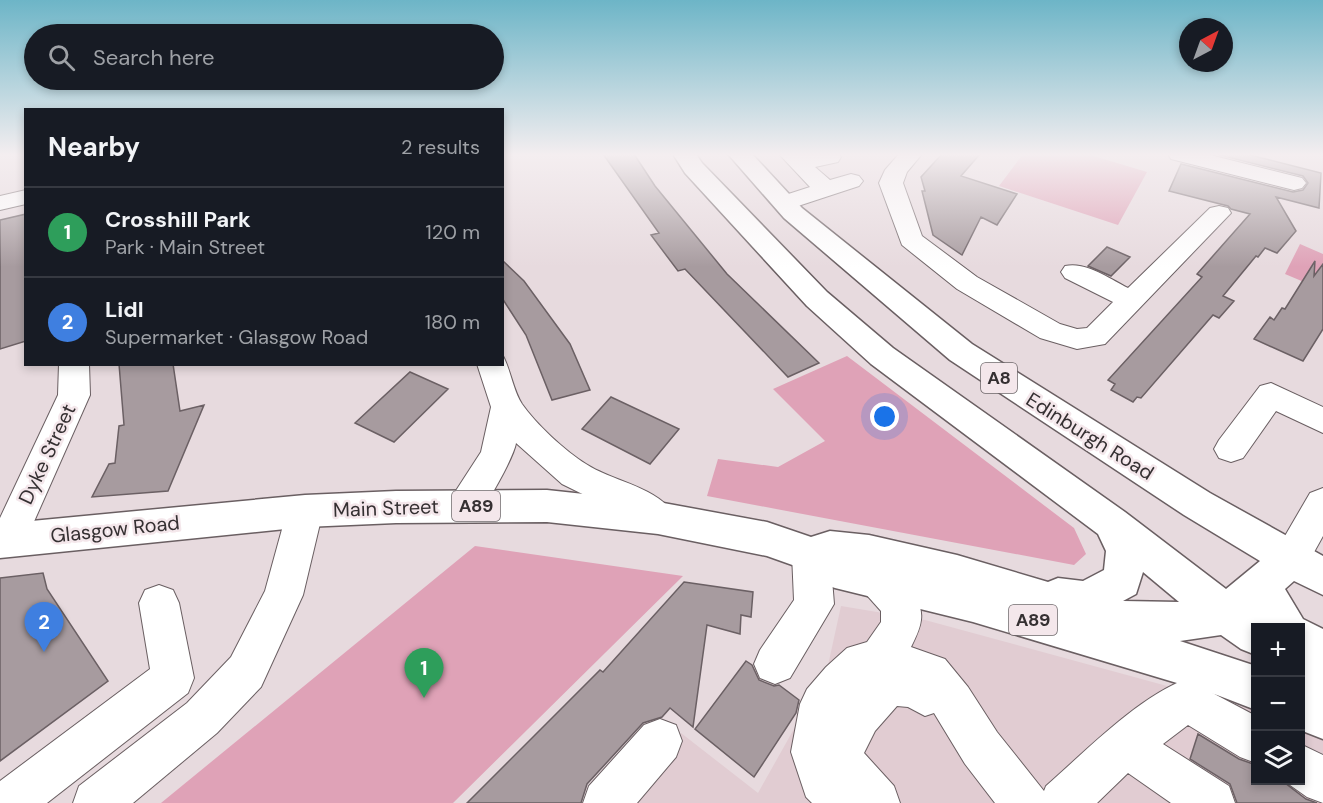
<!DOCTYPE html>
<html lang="en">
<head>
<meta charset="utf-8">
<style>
	body { margin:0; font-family:"DM Sans",sans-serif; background:#20242c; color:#f1f3f6 }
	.controls { position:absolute; right:18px; bottom:18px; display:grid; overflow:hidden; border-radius:0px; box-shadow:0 3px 9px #0003 }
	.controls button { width:54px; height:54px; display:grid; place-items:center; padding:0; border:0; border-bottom:2px solid #363941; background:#171b24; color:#f1f3f6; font:30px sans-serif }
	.compass { position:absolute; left:1179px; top:18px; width:54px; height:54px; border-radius:50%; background:#171b24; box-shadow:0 3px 9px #0003; rotate:41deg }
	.you { position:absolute; left:885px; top:417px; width:21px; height:21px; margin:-15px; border:4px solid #fff; border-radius:50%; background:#1a73e8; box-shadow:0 0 0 9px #1a73e833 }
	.badge { display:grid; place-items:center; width:39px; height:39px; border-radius:50%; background:#ea580c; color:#fff; font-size:20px; font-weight:700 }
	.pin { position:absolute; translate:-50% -50px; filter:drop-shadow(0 2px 3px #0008) }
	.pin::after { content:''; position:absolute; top:32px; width:21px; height:18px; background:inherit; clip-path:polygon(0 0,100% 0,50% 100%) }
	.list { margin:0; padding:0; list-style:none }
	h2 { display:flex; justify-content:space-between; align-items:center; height:78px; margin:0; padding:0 24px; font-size:26px }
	h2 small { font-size:20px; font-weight:400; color:#9ea1a6 }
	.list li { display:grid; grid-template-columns:39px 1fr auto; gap:18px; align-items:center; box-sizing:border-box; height:90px; padding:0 24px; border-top:2px solid #363941 }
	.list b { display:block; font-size:22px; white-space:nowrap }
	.list p { margin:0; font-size:20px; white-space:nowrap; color:#9ea1a6 }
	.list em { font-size:20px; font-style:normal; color:#9ea1a6 }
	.icon { flex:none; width:33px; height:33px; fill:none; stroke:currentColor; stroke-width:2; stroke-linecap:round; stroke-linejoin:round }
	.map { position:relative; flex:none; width:1323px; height:803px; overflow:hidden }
	.search { position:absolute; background:#171b24; box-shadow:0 3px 9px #0003; left:24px; top:24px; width:480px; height:66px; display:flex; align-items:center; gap:15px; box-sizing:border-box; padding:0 21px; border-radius:33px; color:#9ea1a6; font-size:22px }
	.panel { position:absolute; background:#171b24; box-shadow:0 3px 9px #0003; left:24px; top:108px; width:480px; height:258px; border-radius:0px }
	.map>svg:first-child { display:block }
	.built { fill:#e1ccd2 }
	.green { fill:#dfa2b7 }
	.building { fill:#a79b9f; stroke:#6b6064; stroke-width:1.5 }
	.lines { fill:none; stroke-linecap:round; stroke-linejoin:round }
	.minor-casing { stroke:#6a5f62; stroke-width:2 }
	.major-casing { stroke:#6a5f62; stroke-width:3 }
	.minor { fill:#fff; fill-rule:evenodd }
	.major { fill:#fff; fill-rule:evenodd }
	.labels { text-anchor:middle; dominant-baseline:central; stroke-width:5; stroke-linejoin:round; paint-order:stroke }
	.shield { fill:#f4e7eb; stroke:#6e676a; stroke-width:1.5 }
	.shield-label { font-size:18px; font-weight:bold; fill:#353032 }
	.street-label { font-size:20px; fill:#353032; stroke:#f4e7eb }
</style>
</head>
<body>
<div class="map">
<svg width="1323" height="803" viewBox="0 0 1323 803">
	<rect width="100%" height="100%" fill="#e7dade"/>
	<!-- built -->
	<path class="built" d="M841,606L925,620L1255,710L1256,780H1300L1301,726L1323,738V803H623L681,733L758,793L827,670Z"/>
	<!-- green -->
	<path class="green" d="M1023,154H1087L1147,172L1118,225L999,186Z
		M1300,244L1323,254V290L1285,274Z
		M847,356L1074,528L1086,554L1074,565L707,496L718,459L778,467L825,441L773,389Z
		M475,546L683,576L453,803H161Z"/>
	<!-- building -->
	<path class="building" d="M603,154H634L655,186L727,274L819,363L788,377L685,269L678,271L651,235L659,233Z
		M942,154H980L961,176L1017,194L997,225L981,217L962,255L933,235L922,191H925L921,177Z
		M1216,154H1246L1321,173L1319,208L1276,197L1296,231L1277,253L1265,248L1258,257L1256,256L1223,296L1234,301L1219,318L1213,315L1141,398L1137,397L1133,402L1111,390L1115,384L1108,380L1202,277L1197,274L1250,214L1231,209L1228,206L1169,191L1181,164L1293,192L1303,190L1308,183L1303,176Z
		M26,214V341L0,349V220Z
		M1107,247L1130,257L1111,276L1088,266Z
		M502,260L524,281L570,344L590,390L552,400L526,335L502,298Z
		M1315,261L1314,276L1323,264V329L1303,361L1254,339L1270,317L1274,320L1282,308L1285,309Z
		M119,364H173L180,411L204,405L168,491L92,497L109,464L115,463L119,426L124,425Z
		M410,372L448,389L394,442L355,423Z
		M611,397L679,429L650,464L582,429Z
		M43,573L47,589L108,681L0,761V578Z
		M684,582L753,592L751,617L741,615L740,634L707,625L693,727L670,708L662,717L643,723L587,784L581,803H467L600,670L603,672Z
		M746,661L752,665L759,680L774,686L779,685L799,700L796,713L754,777L695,729Z
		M1198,734L1239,759L1256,765V780H1281L1306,799L1317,803H1237L1230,784L1190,759Z"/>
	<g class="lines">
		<!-- minor casing -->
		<g class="minor-casing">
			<path id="minor" d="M779,154H839L841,157L838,162L815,167L830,180L851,174L859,176L863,181L859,186L792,208L784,210L776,208L772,203L776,198L810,187Z
				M899,154H922L907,172L903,183L922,236L977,277L1060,324L1077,329L1087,328L1113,302L1065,278L1061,272L1065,266C1086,261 1110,279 1128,288L1210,208L1219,206L1228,208L1231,213L1105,344L1077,349L1040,338L957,289L902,245L879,183L885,170Z
				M1168,154H1206L1302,178L1306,183L1302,188L1294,190L1171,159Z
				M26,190V204L0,210V196Z
				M503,356C511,371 513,390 522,404C536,424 565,451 586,464C613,482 661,487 676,518L671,529L658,533L645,529L623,514L562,484L516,443C514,456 485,511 474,517C466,522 460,519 451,517L446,506L481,452L491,407L477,364H502Z
				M59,364H89L90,395L21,551L8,556L0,553V518L58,395Z
				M1271,383L1323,407V433L1276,411L1243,458L1231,462L1219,458L1214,449L1219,440L1260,386Z
				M1323,488V536L1303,572L1290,577L1277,572L1271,560L1310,493Z
				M305,496L318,500L323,511L303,595L261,687L217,733L133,803H73L79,786L187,703L231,657L265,591L287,511L292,500Z
				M811,538L824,542L830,554L834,604L790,678L775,684L760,678L754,664L760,650L794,600L792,554L798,542Z
				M878,563C899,571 924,595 921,620C920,629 915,639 911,647L945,659L968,687L997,732L1044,791L1046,786C1087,750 1136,699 1186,679L1256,716V763L1240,757L1188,725L1163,744L1229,786L1235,803H1171L1128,773L1097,803H995L965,764L934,713L925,716L908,707L897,706L875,731L864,753L894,786L900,803H812L806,797L791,752L800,704L807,689L826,667L847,648L867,642L881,622V611L864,592L859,580L864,568Z
				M159,585L173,590L179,603L194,678L188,693L47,803H0V781L150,669L139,603L145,590Z
				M660,719L676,725L682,741L676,757L637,803H583L589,786L644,725Z
				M1300,744L1323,755V803L1307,797L1283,780H1300Z"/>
		</g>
		<!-- major casing -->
		<g class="major-casing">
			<path id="major" d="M673,154H696L702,163L827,292L893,348L1125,512L1226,589L1260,561L1184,515L950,360L784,218L728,154H752L802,208L972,344L1210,493L1323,556V595L1294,581L1285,589L1303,619L1323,629V739L1300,730V628H1256V655L1241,649L1221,635L1180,641L1256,666V710L1217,695L973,622L835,588L821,583L798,567L767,556L658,534L547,522L396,523L305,527L0,558V524L305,495L396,491L547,490L658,502L767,522L811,537L830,531L869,535L957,555L1048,582L1058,578L1083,581L1104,570L1106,551L1098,534L871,364L807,306L685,173ZM1143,572L1179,602L1123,601L1136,594Z"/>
		</g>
		<!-- minor -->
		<use href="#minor" class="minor"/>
		<!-- major -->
		<use href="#major" class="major"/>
	</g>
	<!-- sky -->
	<linearGradient id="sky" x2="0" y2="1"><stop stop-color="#6db5c7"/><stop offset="0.58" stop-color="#f4eef0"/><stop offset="1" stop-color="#f4eef0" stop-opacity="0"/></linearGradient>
	<rect width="1323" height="267" fill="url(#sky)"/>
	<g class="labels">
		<!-- shield labels -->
		<g class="shield">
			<rect x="981" y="363" width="36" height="30" rx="4.5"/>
			<rect x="452" y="491" width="48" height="30" rx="4.5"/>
			<rect x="1009" y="605" width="48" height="30" rx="4.5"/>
		</g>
		<g class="shield-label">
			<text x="999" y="378">A8</text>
			<text x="476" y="506">A89</text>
			<text x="1033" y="620">A89</text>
		</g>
		<!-- street labels -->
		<g class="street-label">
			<text transform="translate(1090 436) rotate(32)">Edinburgh Road</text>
			<text transform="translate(47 454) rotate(-65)">Dyke Street</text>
			<text transform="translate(386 508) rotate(-2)">Main Street</text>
			<text transform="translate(115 529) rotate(-6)">Glasgow Road</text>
		</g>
	</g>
</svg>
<div class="controls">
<button>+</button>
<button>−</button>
<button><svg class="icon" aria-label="layers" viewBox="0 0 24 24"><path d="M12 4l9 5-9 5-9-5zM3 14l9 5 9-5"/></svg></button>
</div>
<svg class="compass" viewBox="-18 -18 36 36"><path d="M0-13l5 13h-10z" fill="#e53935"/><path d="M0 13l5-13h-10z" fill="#9ea1a6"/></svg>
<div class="you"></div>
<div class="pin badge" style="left:424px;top:698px;background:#2e9e5b">1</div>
<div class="pin badge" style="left:44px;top:652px;background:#3f7fe0">2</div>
<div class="search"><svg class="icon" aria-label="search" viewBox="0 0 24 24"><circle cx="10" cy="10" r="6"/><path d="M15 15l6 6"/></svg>Search here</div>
<section class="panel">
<h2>Nearby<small>2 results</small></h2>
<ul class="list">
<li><span class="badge" style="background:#2e9e5b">1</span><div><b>Crosshill Park</b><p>Park · Main Street</p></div><em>120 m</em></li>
<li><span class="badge" style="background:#3f7fe0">2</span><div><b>Lidl</b><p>Supermarket · Glasgow Road</p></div><em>180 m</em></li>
</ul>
</section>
</div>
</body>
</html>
